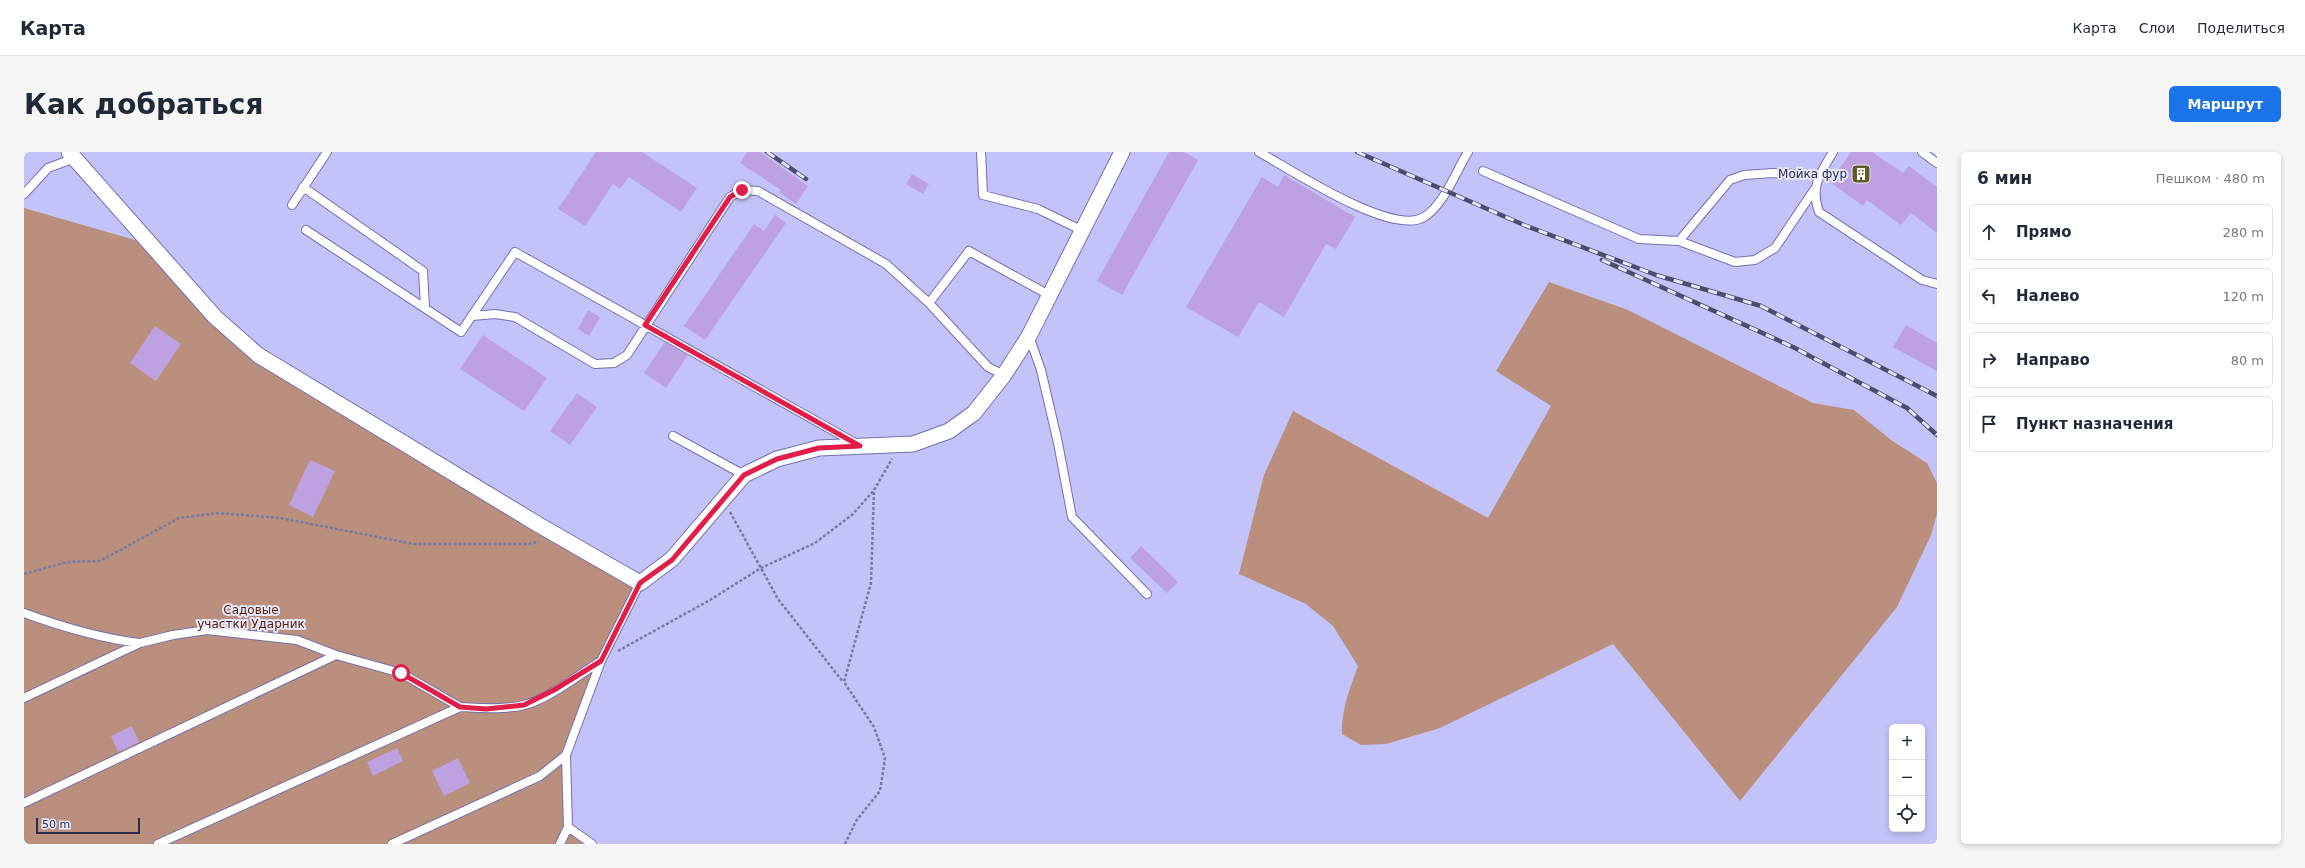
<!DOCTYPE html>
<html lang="ru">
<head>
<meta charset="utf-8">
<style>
	body { margin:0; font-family:"DejaVu Sans",sans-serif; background:#f6f6f7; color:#1f2937 }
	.controls { position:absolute; right:12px; bottom:12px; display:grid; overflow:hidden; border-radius:6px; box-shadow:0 2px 6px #0003 }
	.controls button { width:36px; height:36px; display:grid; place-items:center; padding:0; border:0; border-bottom:1px solid #e0e1e3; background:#fff; color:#1f2937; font:20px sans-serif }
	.scale { position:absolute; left:12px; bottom:10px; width:104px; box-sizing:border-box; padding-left:4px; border:2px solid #2e2d48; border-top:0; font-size:11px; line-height:14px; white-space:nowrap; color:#2e2d48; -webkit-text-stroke:3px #e7e8fd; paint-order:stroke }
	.stop { position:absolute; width:12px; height:12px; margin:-9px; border:3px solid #e11d48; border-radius:50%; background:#fff }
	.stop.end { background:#e11d48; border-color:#fff; box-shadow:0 1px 4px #0008 }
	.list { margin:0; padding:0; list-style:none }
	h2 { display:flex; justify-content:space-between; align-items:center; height:52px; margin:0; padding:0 16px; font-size:17px }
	h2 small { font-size:13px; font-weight:400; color:#747a83 }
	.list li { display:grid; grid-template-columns:26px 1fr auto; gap:12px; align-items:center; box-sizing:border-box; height:56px; margin:0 8px 8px; padding:0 8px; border:1px solid #e0e1e3; border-radius:6px }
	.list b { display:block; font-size:15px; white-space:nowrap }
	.list em { font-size:13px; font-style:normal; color:#747a83 }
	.icon { flex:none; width:22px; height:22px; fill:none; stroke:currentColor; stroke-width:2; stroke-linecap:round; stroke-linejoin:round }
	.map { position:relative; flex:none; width:1913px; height:692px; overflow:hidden; border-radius:6px }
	header { display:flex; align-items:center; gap:24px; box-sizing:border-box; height:56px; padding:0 20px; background:#fff; border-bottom:1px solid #e0e1e3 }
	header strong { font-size:19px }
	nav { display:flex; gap:22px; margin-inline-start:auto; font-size:14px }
	.intro { display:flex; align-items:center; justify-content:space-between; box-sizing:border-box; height:96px; padding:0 24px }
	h1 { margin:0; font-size:28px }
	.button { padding:10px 18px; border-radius:6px; background:#1a73e8; color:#fff; font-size:14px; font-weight:700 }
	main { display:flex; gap:24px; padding:0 24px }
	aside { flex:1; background:#fff; border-radius:6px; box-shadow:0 2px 6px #0003 }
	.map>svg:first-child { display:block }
	.green { fill:#ba8f7d }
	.building { fill:#bda1e0 }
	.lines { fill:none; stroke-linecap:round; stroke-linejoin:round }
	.service-casing { stroke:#7371af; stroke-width:10 }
	.minor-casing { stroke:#7371af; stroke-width:17 }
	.path { stroke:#7a7aa2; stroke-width:2.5; stroke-dasharray:3 2; stroke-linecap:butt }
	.service { stroke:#fff; stroke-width:8 }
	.minor { stroke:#fff; stroke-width:15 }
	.rail-casing { stroke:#4d4c6d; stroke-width:4.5 }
	.rail { stroke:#e7e8fd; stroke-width:3; stroke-dasharray:9; stroke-linecap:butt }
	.route { stroke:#e11d48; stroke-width:5 }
	.labels { text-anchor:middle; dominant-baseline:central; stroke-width:4; stroke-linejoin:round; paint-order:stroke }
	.poi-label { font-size:12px; fill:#2e2d48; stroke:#e7e8fd; text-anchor:end }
	.park-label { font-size:12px; fill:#591f00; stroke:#e7e8fd }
</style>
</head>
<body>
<header>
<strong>Карта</strong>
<nav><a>Карта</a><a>Слои</a><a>Поделиться</a></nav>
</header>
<div class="intro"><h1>Как добраться</h1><a class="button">Маршрут</a></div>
<main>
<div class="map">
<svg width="1913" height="692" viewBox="0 0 1913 692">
	<rect width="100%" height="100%" fill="#c3c3f9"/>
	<!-- green -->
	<path class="green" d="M0,56L125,92L234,203L616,431L577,509L542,603L544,675L558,692H0Z
		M1525,130L1604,158L1789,251L1830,258L1867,288L1903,311L1913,331V362L1907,383L1873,455L1716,649L1589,492L1416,576L1362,592L1337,593L1318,582C1317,557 1326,537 1334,514L1309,474L1282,452L1215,422L1240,323L1269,259L1464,366L1527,254L1472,219Z"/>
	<!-- building -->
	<path class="building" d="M572,0H618L673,36L657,60L605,25L596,37L589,32L561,74L534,57Z
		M723,0H736L784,34L772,52L755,40L757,38L716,11Z
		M1145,0H1160L1174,8L1098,143L1073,129Z
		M1827,0H1848L1879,21L1885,14L1913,35V81L1887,61L1877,73L1843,48L1839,54L1806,30Z
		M888,22L905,32L899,42L882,32Z
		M1260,23L1331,65L1312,97L1302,92L1260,165L1235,150L1214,185L1162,155L1238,25L1254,35Z
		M751,63L762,71L681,188L660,174L730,72L740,79Z
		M564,158L576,165L565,184L554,177Z
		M1882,173L1913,191V219L1869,195Z
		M131,174L157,192L132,229L106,211Z
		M459,183L523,226L500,259L436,217Z
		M641,190L664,203L642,236L620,221Z
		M553,241L573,255L546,293L526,279Z
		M286,308L311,319L289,365L265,353Z
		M1117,394L1154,430L1143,441L1106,406Z
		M108,574L115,590L94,600L87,584Z
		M373,596L379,609L349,624L343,610Z
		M434,606L446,631L420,644L408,619Z"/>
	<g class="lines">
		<!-- service casing -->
		<g class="service-casing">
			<path id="service" d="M957,0L959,43L1014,57L1059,79
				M1235,0C1266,17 1368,85 1400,65C1420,53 1432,19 1444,0
				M1809,0C1796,22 1786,34 1795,60L1898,128L1913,132
				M1898,0L1913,11
				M1459,19L1615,87L1655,89L1711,110L1731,108L1751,96L1790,38
				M279,35L399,119L401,156
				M0,42L24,16L51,6
				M268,53L303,0
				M282,78L437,180L491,100L833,292
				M1655,89L1706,28L1720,23L1749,21L1795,23
				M448,164L471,162L491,165L571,212L590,211L603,203L706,45L718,38L734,39L862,112L905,151
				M1005,184L1017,218L1034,291L1048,365L1123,442
				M980,223L964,215L905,151L945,99L1025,143
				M649,284L720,323
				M0,461C38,475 75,486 115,491
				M0,546L116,491L149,483L183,478L273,488L312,503
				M0,651L312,503L377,521L436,555
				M544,675L568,692
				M134,692L436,555C456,556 480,558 500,553C523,548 556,522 577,509
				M368,692L516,624L542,603
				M536,692L544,675L542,603L577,509L616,431"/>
		</g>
		<!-- minor casing -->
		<g class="minor-casing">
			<path id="minor" d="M45,0L191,165L234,203L515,373L616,431L648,407L720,323L753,307L795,296L889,292L925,279L950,261L980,223L1005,184L1098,0"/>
		</g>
		<!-- path -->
		<path class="path" d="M706,360L754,447L819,530
			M0,422L43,410L76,409L155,366L195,361L256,366L390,392H504L515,390
			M594,499L686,448L737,416L791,391L829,362L850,338
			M821,692L832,669L856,639L861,606L850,575L820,530L847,431L850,338L868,307"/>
		<!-- service -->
		<use href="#service" class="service"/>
		<!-- minor -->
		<use href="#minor" class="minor"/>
		<!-- rail casing -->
		<g class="rail-casing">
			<path id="rail" d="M743,0L782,27
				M1333,0L1500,73L1632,123L1737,154L1913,244
				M1578,108L1769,195L1883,256L1913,283"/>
		</g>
		<!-- rail -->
		<use href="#rail" class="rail"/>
	</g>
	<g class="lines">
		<!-- route -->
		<path class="route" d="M377,521L436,555L462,557L500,553L530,538L577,509L616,431L648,408L720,323L753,307L795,296L836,294L621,173L706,45L718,38"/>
	</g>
	<!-- icons -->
	<defs>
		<g id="building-square" transform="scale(1)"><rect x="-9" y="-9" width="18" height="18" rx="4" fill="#605b28" stroke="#e7e8fd"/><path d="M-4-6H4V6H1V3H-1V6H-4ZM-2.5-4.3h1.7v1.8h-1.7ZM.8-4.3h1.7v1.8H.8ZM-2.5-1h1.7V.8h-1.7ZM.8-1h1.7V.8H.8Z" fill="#fff"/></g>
	</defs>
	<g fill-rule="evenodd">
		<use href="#building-square" x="1837" y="22"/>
	</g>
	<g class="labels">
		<!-- poi labels -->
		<g class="poi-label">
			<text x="1823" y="22">Мойка фур</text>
		</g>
		<!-- park labels -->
		<g class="park-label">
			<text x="227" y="458">Садовые<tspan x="227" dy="14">участки Ударник</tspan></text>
		</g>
	</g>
</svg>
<div class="controls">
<button>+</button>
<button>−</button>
<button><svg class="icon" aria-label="locate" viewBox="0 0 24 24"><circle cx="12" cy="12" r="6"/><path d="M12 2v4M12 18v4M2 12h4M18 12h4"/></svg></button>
</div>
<div class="scale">50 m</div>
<div class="stop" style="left:377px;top:521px"></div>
<div class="stop end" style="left:718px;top:38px"></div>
</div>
<aside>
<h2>6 мин<small>Пешком · 480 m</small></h2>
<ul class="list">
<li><svg class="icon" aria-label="ahead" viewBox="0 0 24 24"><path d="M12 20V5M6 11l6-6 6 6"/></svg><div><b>Прямо</b></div><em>280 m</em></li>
<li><svg class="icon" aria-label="left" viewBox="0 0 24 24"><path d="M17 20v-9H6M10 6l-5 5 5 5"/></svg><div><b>Налево</b></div><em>120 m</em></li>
<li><svg class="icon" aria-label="right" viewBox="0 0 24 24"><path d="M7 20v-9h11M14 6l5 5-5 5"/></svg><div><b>Направо</b></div><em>80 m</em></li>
<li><svg class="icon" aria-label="arrive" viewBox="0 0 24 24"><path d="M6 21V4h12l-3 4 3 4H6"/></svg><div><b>Пункт назначения</b></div></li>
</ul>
</aside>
</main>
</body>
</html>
